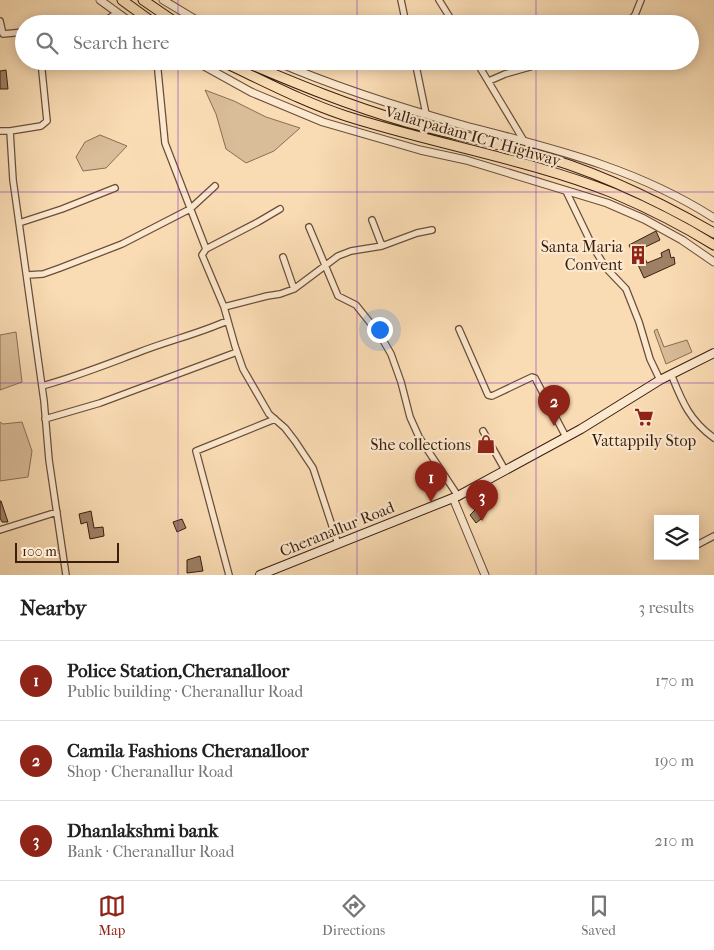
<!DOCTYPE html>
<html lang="en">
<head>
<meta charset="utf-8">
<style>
	body { margin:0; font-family:"IM FELL French Canon",serif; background:#f6f6f6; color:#222 }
	.controls { position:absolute; right:15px; bottom:15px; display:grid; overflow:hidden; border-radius:0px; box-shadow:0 2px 12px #0003 }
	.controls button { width:45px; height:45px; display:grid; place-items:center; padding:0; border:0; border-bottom:1px solid #e0e0e0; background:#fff; color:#222; font:25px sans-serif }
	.scale { position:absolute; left:15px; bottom:12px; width:104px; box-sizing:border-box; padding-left:5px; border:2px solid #3a1f0f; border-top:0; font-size:14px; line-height:18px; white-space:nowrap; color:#3a1f0f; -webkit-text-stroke:4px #fce8ce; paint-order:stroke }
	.you { position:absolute; left:379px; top:329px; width:18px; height:18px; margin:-12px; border:4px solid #fff; border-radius:50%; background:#1a73e8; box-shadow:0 0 0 8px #1a73e833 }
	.badge { display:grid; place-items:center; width:32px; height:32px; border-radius:50%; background:#8f2418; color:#fff; font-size:16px; font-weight:700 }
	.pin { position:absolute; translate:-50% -41px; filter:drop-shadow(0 1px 2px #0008) }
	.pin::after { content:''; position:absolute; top:26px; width:18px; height:15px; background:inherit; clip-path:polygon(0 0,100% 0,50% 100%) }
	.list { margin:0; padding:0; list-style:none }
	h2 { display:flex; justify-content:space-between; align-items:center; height:65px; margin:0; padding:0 20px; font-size:21px }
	h2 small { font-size:16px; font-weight:400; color:#767676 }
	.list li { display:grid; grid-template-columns:32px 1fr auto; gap:15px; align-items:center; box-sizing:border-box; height:80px; padding:0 20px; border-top:1px solid #e0e0e0 }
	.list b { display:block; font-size:19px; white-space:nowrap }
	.list p { margin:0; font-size:16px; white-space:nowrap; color:#767676 }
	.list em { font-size:16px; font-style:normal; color:#767676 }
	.icon { flex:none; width:28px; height:28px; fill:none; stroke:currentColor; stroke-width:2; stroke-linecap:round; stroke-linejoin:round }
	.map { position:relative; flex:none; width:714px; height:575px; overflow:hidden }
	.search { position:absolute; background:#fff; box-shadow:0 2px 12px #0003; left:15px; right:15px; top:15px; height:55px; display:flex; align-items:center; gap:12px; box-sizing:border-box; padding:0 18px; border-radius:28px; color:#767676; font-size:19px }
	.sheet { height:305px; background:#fff }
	nav { display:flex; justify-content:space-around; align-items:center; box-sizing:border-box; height:70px; border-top:1px solid #e0e0e0; background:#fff; font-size:14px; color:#767676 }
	nav a { display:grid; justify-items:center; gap:2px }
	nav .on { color:#8f2418 }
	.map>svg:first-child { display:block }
	.green { fill:#d9bc98; stroke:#8a6e54 }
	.building { fill:#9e8165; stroke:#3a1f0f }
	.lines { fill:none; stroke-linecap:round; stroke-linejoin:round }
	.minor-casing { stroke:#6a4e38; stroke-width:8 }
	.tertiary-casing { stroke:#6a4e38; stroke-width:9 }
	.secondary-casing { stroke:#3a1f0f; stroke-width:10 }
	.trunk-casing { stroke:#3a1f0f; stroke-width:11 }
	.minor { stroke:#fce8ce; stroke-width:5.5 }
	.tertiary { stroke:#fce8ce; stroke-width:7 }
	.secondary { stroke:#fce8ce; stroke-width:8 }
	.trunk { stroke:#fadcb4; stroke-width:9 }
	.grid { fill:none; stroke:#7b2cbf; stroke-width:1; stroke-opacity:0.55 }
	.labels { text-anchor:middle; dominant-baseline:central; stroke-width:4.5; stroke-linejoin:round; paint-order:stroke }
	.street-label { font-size:16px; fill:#3a1f0f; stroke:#fce8ce }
	.poi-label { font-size:16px; fill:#3a1f0f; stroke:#fce8ce; text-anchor:end }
</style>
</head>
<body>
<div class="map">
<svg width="714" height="575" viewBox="0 0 714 575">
	<rect width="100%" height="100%" fill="#fadcb4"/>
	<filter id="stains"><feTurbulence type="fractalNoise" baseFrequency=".004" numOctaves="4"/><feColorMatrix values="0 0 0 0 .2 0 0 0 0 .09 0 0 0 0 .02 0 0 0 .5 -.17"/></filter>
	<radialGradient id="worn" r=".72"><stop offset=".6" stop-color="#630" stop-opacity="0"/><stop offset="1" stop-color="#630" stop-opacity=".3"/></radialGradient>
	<!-- green -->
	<path class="green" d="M205,90L234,101L266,117L300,128L274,151L246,163L226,149L216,114Z
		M100,135L127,146L106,168L83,171L76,157L85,142Z
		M657,329L664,347L687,340L692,352L666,364L654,331Z
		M16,332L22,382L0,390V335Z
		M0,422L3,424L22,422L32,451L28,477L0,481Z"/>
	<!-- building -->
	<path class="building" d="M6,70L8,89H0V71Z
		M656,231L660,240L641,249L647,263L662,257L661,253L669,249L671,258L674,257L675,264L644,278L629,245Z
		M0,501H1L8,522H2L0,518Z
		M478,507L483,515L481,519L476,523L470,515Z
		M91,511L94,528L103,527L104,536L90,539L87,522L81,524L79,514Z
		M182,519L186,528L177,532L173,522Z
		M57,549L58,557H50L48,550Z
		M200,556L203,571L187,573V560Z"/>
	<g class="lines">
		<!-- minor casing -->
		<g class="minor-casing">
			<path id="minor" d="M401,0L406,24
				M439,0L454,24
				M0,21L3,34L24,32
				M86,24L106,20L117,13
				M626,24L635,15L641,0
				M41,61L47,121L41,126L10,131L13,180L44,401L49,460L66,575
				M157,61L165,143L206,249L202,255L224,307L235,346L243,369L269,414L285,428L295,441L313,468L338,544
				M415,61L426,114
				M476,61L524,141
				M489,81L505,74L551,61
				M0,131H10
				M566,191L593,247L606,268L626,289L639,322L650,359L660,380
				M372,220L382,246
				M19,223L62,209L115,188
				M309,227L338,296L356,305L380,335L391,354L401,382L410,417L419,437L458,496
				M206,249L258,222L280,209
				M283,257L294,289
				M28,275L43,274L60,268L122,244L190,209L215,186
				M224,307L267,296L280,294L294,289L338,256L351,251L382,246L417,233L432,230
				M459,329L488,395L492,396L532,377L535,378L566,437
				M671,374C682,401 689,420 714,438
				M42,386C75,377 105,365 137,353C167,341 198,334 227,321
				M45,419L100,403L237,352
				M483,431L505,470
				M0,530L57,512
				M695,546L714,536
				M229,575L196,451L275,419"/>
		</g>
		<!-- tertiary casing -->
		<g class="tertiary-casing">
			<path id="tertiary" d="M100,0L133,24
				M163,0L203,24
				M195,61L251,92L323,122L420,150L466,160L607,203L644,219L682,240L714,262
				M275,61C337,88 401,108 466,126C554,149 636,168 714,218
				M453,498L485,575"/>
		</g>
		<!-- secondary casing -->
		<g class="secondary-casing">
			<path id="secondary" d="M260,575L458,496L581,429L660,380L714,353"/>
		</g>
		<!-- trunk casing -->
		<g class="trunk-casing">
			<path id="trunk" d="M122,0L155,24
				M143,0L178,24
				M221,61C262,80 303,102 346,116C434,144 527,159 613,193C648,208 682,225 714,245
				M243,61C297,84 350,106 406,122C446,133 487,141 527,152C593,169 655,199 714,233"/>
		</g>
		<!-- minor -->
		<use href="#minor" class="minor"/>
		<!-- tertiary -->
		<use href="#tertiary" class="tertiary"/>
		<!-- secondary -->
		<use href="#secondary" class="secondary"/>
		<!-- trunk -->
		<use href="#trunk" class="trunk"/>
	</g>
	<!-- grid -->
	<path class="grid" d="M178,0V24M357,0V24M536,0V24M178,61V575M357,61V575M536,61V575M0,192H714M0,383H714"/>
	<!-- icons -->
	<defs>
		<g id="building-bare" transform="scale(1.5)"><path d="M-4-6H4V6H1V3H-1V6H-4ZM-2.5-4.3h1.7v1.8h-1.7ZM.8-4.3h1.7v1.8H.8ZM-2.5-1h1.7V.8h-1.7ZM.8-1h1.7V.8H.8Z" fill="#8f2418" stroke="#fce8ce" stroke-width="2.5" paint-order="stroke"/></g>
		<g id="supermarket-bare" transform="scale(1.5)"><path d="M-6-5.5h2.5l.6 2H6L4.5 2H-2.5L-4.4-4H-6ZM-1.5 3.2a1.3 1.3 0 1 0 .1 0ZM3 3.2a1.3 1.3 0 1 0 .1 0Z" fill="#8f2418" stroke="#fce8ce" stroke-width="2.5" paint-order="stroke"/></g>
		<g id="shop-bare" transform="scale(1.5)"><path d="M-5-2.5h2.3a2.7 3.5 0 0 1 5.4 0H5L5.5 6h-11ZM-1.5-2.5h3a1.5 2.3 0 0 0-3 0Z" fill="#8f2418" stroke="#fce8ce" stroke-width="2.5" paint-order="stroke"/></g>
	</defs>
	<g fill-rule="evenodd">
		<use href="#building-bare" x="638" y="255"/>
		<use href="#supermarket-bare" x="644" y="417"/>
		<use href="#shop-bare" x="486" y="444"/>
	</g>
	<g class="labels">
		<!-- street labels -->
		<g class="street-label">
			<text transform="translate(473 136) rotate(16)">Vallarpadam ICT Highway</text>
			<text transform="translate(337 529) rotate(-22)">Cheranallur Road</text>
		</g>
		<!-- poi labels -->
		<g class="poi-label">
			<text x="623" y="246">Santa Maria<tspan x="623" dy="18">Convent</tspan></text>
			<text x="644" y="440" text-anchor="middle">Vattappily Stop</text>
			<text x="471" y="444">She collections</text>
		</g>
	</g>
	<rect width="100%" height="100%" filter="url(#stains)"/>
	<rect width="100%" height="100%" fill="url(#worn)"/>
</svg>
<div class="controls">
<button><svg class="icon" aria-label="layers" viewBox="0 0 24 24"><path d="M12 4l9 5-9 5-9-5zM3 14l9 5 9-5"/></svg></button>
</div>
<div class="scale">100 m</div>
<div class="you"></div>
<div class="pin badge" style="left:431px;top:502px">1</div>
<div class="pin badge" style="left:554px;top:426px">2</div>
<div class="pin badge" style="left:482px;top:521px">3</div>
<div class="search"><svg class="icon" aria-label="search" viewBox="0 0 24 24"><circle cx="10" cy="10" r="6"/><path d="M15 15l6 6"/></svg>Search here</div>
</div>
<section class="sheet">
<h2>Nearby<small>3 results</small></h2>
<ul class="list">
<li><span class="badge">1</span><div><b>Police Station,Cheranalloor</b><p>Public building · Cheranallur Road</p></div><em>170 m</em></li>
<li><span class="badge">2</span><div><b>Camila Fashions Cheranalloor</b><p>Shop · Cheranallur Road</p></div><em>190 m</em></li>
<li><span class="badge">3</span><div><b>Dhanlakshmi bank</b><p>Bank · Cheranallur Road</p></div><em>210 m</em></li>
</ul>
</section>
<nav>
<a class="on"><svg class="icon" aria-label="map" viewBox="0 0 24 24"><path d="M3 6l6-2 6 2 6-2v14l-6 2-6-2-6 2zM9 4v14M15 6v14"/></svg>Map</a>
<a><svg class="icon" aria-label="directions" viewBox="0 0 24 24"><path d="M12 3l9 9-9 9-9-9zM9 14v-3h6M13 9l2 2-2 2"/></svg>Directions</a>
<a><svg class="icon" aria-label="saved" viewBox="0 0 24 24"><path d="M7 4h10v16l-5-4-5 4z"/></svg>Saved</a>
</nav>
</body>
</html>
